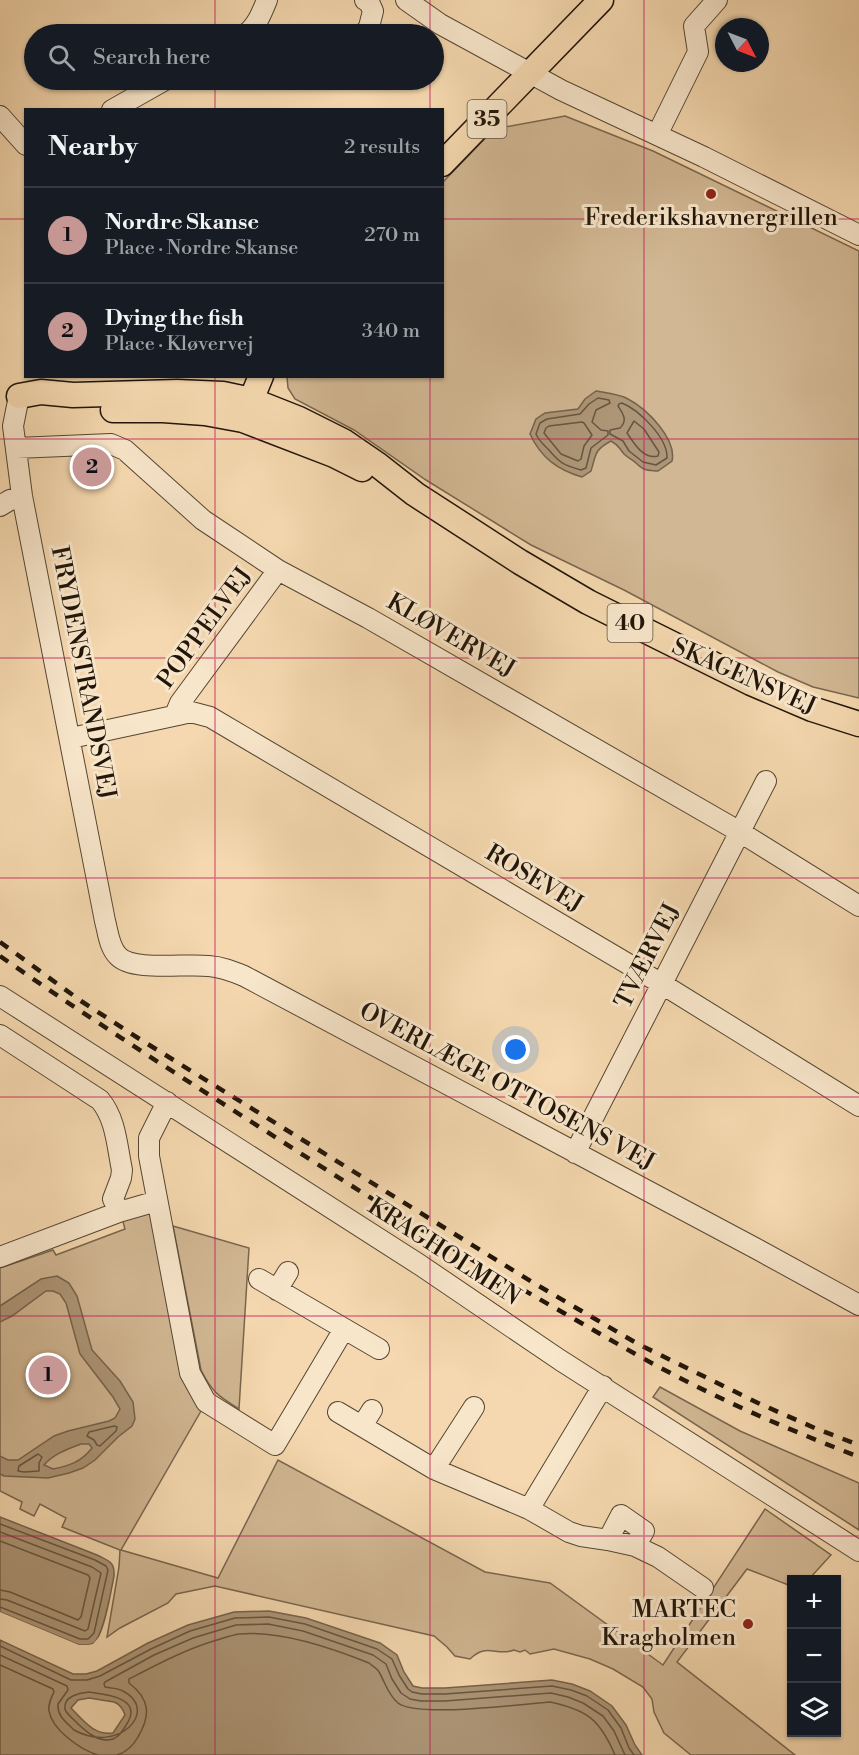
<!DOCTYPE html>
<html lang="en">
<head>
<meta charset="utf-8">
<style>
	body { margin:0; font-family:"Libre Bodoni",serif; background:#242831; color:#f1f3f6 }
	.controls { position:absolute; right:18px; bottom:18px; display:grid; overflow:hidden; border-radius:0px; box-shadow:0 2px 4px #0004 }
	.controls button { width:54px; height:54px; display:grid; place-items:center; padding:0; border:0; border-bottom:2px solid #363941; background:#171b24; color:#f1f3f6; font:30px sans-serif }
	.compass { position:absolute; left:715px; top:18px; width:54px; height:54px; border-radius:50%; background:#171b24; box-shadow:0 2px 4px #0004; rotate:132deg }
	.you { position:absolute; left:516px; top:1050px; width:21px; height:21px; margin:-15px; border:4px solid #fff; border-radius:50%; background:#1a73e8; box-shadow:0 0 0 9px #1a73e833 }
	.badge { display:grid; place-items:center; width:39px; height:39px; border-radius:50%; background:#c59692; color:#111; font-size:20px; font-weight:700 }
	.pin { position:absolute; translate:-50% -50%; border:3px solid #fff; box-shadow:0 2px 6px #0006 }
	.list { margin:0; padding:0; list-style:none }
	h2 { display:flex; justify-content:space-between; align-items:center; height:78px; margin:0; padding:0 24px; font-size:26px }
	h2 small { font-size:20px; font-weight:400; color:#9ea1a6 }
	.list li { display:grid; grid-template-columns:39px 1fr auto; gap:18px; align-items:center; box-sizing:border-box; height:96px; padding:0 24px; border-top:2px solid #363941 }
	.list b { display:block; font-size:22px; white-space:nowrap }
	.list p { margin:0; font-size:20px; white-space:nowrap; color:#9ea1a6 }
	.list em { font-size:20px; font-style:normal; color:#9ea1a6 }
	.icon { flex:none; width:33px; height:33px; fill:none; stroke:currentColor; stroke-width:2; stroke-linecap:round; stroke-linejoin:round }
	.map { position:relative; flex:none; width:859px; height:1755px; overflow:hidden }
	.search { position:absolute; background:#171b24; box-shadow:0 2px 4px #0004; left:24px; top:24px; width:420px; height:66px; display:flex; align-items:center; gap:15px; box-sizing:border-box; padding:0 21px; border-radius:33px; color:#9ea1a6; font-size:22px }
	.panel { position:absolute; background:#171b24; box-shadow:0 2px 4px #0004; left:24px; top:108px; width:420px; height:270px; border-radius:0px }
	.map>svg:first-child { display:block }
	.green { fill:#d1b793; stroke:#78664e; stroke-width:1.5 }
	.water { fill:#ad9677; stroke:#75624b; stroke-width:1.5; fill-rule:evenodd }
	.pier { fill:#f5d8af }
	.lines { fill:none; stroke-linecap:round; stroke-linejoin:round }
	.shore { stroke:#665640; stroke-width:1.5 }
	.minor-casing { stroke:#554632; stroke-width:22 }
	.major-casing { stroke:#201509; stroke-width:27 }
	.minor { stroke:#f8e6cb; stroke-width:20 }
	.major { stroke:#f5d8af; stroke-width:24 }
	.rail { stroke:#201509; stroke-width:4.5; stroke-dasharray:10 10; stroke-linecap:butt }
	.grid { fill:none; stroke:#c2185b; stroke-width:1.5; stroke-opacity:0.55 }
	.poi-dot { fill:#8f2418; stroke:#f8e6cb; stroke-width:2 }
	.labels { text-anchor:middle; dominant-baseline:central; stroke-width:6; stroke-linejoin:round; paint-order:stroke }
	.shield { fill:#f8e6cb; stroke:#615443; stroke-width:1.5 }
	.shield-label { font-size:22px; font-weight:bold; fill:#201509 }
	.poi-label { font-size:24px; fill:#201509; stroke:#f8e6cb }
	.street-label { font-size:24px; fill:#201509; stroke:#f8e6cb }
</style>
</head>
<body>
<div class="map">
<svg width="859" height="1755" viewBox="0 0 859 1755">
	<rect width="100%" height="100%" fill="#f5d8af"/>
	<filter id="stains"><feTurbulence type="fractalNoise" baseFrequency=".00333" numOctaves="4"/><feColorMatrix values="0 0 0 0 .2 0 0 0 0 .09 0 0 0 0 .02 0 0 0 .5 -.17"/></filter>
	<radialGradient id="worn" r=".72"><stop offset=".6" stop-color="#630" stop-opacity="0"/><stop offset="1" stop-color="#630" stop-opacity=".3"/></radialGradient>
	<!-- green -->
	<path class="green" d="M565,116L653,151L859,251V698L813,687L778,672L624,590L531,545L426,480L354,430L295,399L288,388L287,377L442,376L443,182L494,129Z
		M152,1210L189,1388L201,1411L121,1550L218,1578L278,1460L485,1572L550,1583L663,1665L765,1509L831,1555L809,1579L792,1580L791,1586L747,1569L677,1662L795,1755H691L664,1733L654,1712L652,1699L643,1687L613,1669L590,1659L554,1649L530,1654L525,1650L520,1652L514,1650C496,1657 487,1642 470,1659L455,1656L447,1647L434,1636L215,1586L176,1594L168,1603L120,1628L107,1637L119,1567L120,1550L62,1527L66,1518L40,1504L34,1516L20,1509L22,1502L0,1491V1268L53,1250L56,1255L125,1229L122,1218Z
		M173,1226L249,1248L239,1409C218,1396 212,1392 201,1370Z
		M660,1387L740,1431L859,1483V1530L653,1397Z"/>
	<!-- water -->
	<path class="water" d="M596,391C606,393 619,394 628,399C647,409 677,439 672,461L658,471C647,470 644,471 636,463C633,460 628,458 624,454C618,447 620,446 611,441C594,450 596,455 591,471L582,477C558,470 541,458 530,434L536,419L545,413L578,409L585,399Z
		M57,1276L69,1283L77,1296L92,1350L120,1381L133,1402L135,1419L132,1426L118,1437L95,1460L83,1468L69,1473L48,1478L4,1476L0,1474V1456L8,1460H18L54,1436L68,1431L109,1421L115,1418L120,1409L113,1397L80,1354L66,1303L60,1294L53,1291H46L12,1316L0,1322V1306L41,1279ZM81,1444H89L92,1448C81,1462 69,1466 53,1469L44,1465C53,1454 68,1449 81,1444Z
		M0,1517L97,1555C109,1561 115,1562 114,1576C111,1591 104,1634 94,1643C89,1646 85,1645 79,1645L0,1612Z
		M269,1611L306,1618L380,1643L397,1655L404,1672L413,1686L422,1688H445L552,1680L572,1684L590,1691L612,1706L626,1725L635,1745L642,1755H0V1640L73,1674H86L97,1671L148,1643L188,1625L234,1612ZM89,1698L114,1702C120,1704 123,1709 125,1715L113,1733C94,1736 83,1720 71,1708L78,1700Z"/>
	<!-- pier -->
	<path class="pier" d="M0,1612L79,1645H88L93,1644L100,1636L106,1621L102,1638L94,1646L88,1648L78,1647L0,1615Z"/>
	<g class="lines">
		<!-- shore -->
		<path class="shore" d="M598,398L609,400L610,403L596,410L592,422L601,430L608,431V435L591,448L586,468L581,470C563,465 560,463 548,449C543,444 539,441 536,434L540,423L547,419L580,414L589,404Z
			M622,403C639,410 668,438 667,458L656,465L643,462L629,451L623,441L610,434V430L620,428C628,420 623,414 618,406L619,404Z
			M634,421L644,429L659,452L658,456C643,460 634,443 627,433Z
			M582,422L584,423L592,435L584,446L581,459L578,461L561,454L544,433L546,428L549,426Z
			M114,1426L117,1427L116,1431L100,1446L97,1445L94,1440L87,1436L89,1432Z
			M38,1454L42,1457L39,1463V1471L24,1472L18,1471L19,1466Z
			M0,1524L95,1560L106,1566L108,1570L94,1633L88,1639H80L0,1607
			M0,1532L92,1567L101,1573L88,1629L85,1631L7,1600L0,1599
			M0,1541L88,1575L90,1578L81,1617L78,1620L10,1592L0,1590
			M0,1646L71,1680H87L100,1676L151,1649L190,1631L235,1618L269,1617L305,1624L377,1649L392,1659L399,1675L408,1689L412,1692L422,1694H445L552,1686L571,1690L587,1696L608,1710L621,1728L629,1748L634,1755
			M0,1655L67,1686L68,1690L58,1704C57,1716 66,1722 74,1730C119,1755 160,1710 123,1691C118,1688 111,1688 105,1687L104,1684L105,1682L154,1655L193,1638L236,1625L268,1624L303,1631L373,1655L386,1664L392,1679L401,1693L410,1699L421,1701H445L551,1693L568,1697L583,1703L603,1716L614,1731L625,1755
			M0,1665L53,1689L54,1692C51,1698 48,1704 49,1711C52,1730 81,1750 98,1755
			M89,1692C103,1694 142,1697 128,1722C124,1728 121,1736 113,1739C98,1744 83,1729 74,1720C71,1717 66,1713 65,1709C63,1696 80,1693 89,1692Z
			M117,1755C127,1752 133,1746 138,1737C151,1715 150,1699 129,1683V1679C158,1664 186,1649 217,1640C224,1638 232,1635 239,1634C279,1630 332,1648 369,1663C372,1666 377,1668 379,1672C385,1682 388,1695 398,1703C417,1718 522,1704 550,1702C588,1710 600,1720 615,1755"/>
		<!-- minor casing -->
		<g class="minor-casing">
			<path id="minor" d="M406,0L440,24L561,90L704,157L859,235
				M246,34C257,26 262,12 267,0
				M364,34L369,27L373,11L369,2L365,0
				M112,110L165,80
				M0,116L26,145
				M657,135L698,52L694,26L717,0
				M19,396L13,426L22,496L105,921C108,932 109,947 118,956C133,972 186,963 209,966C222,967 232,971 244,976L755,1248L859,1305
				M16,448L111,444L125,450L203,520L278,570L368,618L740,832L859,906
				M0,506L10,500L22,496
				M178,715L191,712L210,717L662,984L859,1106
				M71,738L178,715L177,710L180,703L278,570
				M0,996L420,1265L560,1360L859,1551
				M0,1035L100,1100C116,1119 117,1146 122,1170L121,1178L113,1199L119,1212
				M167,1102L149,1138V1156L190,1373L206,1402L275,1445L344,1329
				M575,1153L766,781
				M0,1257L119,1212L157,1201
				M259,1279L379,1349
				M277,1290L288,1272
				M338,1412L434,1469L529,1509L569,1532L581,1536L608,1540L635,1546L658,1557L703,1588
				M362,1426L372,1410
				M434,1469L474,1407
				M529,1509L603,1386
				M608,1540L621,1515L644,1531L635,1546"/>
		</g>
		<!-- major casing -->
		<g class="major-casing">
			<path id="major" d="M442,164L601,0
				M19,396L41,392L73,395L177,392L223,394L251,400L299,419L343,441L378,465L415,494L520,562L588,602L751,683L812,709L859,724
				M113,410H163L205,413L243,420L334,455L362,469
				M245,415L261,376"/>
		</g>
		<!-- minor -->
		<use href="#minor" class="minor"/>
		<!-- major -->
		<use href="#major" class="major"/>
		<!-- rail -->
		<path class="rail" d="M0,942L81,1001L138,1038L532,1282L638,1344L758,1403L817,1429L859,1445
			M0,956C97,1024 197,1087 297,1151C384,1207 472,1261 562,1312C606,1337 649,1363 694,1385C747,1412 803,1435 859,1457"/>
	</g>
	<!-- grid -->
	<path class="grid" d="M215,0V34M430,0V34M644,0V1755M215,80V110M430,80V110M0,219H26M442,219H859M215,376V1755M430,376V1755M0,439H859M0,658H859M0,878H859M0,1097H859M0,1316H859M0,1536H859"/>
	<!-- markers -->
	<g class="poi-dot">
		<circle cx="711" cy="194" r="6"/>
		<circle cx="748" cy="1624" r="6"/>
	</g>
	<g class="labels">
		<!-- shield labels -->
		<g class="shield">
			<rect x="467.5" y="100" width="39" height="38" rx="4.5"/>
			<rect x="607.5" y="604" width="45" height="38" rx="4.5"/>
		</g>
		<g class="shield-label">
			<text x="487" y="119">35</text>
			<text x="630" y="623">40</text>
		</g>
		<!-- poi labels -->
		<g class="poi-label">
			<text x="711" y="218">Frederikshavnergrillen</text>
			<text x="736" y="1610" text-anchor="end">MARTEC<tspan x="736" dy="28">Kragholmen</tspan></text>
		</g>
		<!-- street labels -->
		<g class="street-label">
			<text transform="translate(205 628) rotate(-54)">POPPELVEJ</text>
			<text transform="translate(451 636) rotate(30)">KLØVERVEJ</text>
			<text transform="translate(83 673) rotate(79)">FRYDENSTRANDSVEJ</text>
			<text transform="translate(744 677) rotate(24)">SKAGENSVEJ</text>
			<text transform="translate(534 879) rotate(31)">ROSEVEJ</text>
			<text transform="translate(648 956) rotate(-63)">TVÆRVEJ</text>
			<text transform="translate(507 1087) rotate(28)">OVERLÆGE OTTOSENS VEJ</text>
			<text transform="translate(444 1252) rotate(33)">KRAGHOLMEN</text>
		</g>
	</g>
	<rect width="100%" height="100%" filter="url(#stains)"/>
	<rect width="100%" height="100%" fill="url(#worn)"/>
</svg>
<div class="controls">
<button>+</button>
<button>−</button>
<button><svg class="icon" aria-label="layers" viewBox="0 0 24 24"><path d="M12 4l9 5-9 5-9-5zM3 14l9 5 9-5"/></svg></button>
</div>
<svg class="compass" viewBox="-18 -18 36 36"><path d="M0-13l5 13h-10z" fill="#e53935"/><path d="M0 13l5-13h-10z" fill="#9ea1a6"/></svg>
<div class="you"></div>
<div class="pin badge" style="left:48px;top:1375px">1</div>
<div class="pin badge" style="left:92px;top:467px">2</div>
<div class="search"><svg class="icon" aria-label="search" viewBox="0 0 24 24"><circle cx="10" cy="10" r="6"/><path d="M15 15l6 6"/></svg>Search here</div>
<section class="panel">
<h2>Nearby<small>2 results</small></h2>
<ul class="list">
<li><span class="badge">1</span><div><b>Nordre Skanse</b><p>Place · Nordre Skanse</p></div><em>270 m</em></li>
<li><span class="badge">2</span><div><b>Dying the fish</b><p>Place · Kløvervej</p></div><em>340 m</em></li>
</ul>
</section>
</div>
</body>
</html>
